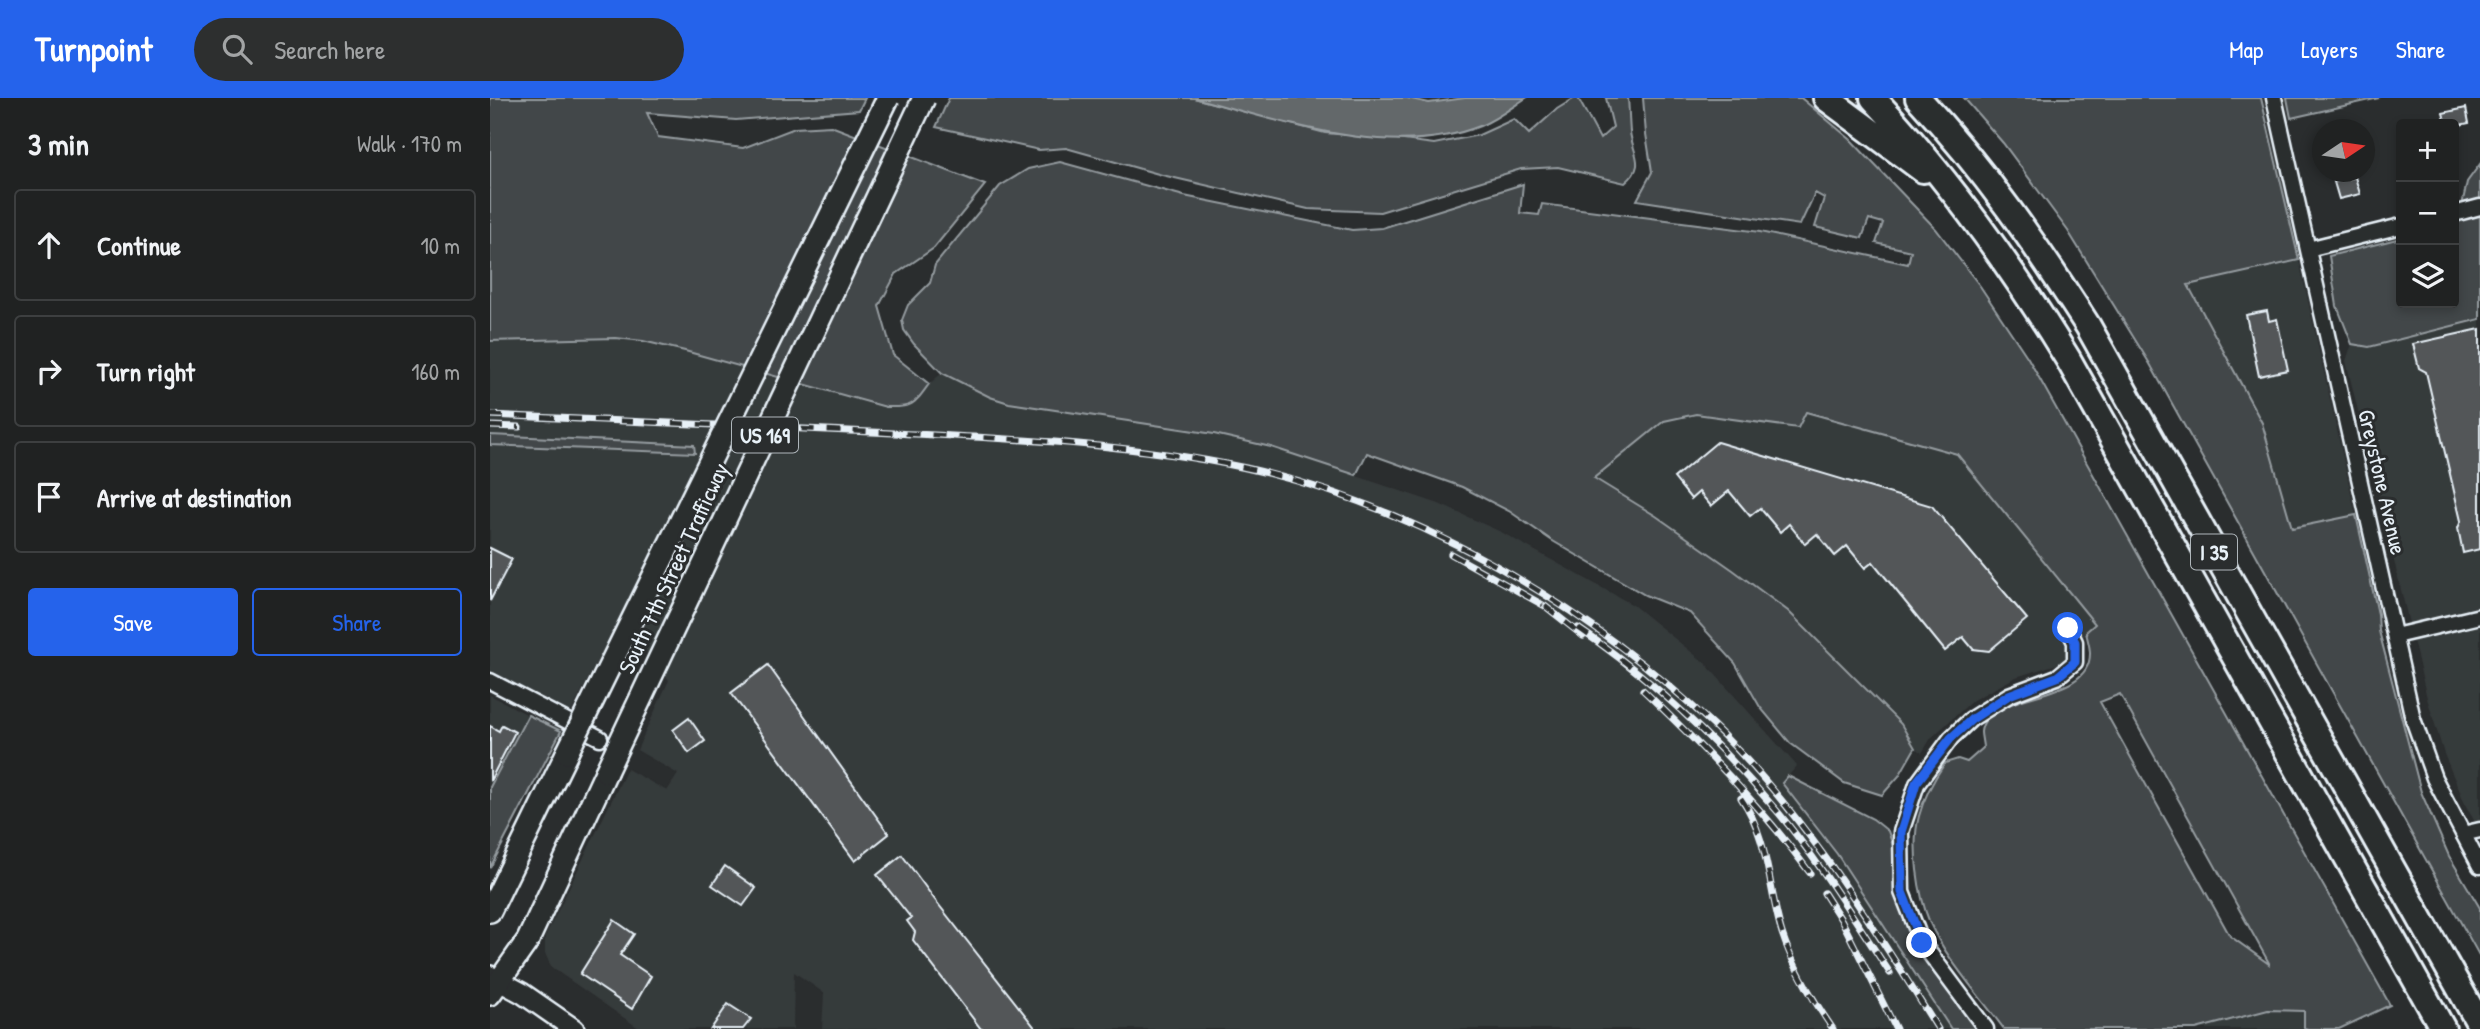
<!DOCTYPE html>
<html lang="en">
<head>
<meta charset="utf-8">
<style>
	body { margin:0; font-family:"Patrick Hand",sans-serif; background:#2d2f2f; color:#f1f3f6 }
	.controls { position:absolute; right:21px; top:21px; display:grid; overflow:hidden; border-radius:7px; box-shadow:0 4px 10px #0003 }
	.controls button { width:63px; height:63px; display:grid; place-items:center; padding:0; border:0; border-bottom:2px solid #3d3f40; background:#202222; color:#f1f3f6; font:35px sans-serif }
	.compass { position:absolute; left:1822px; top:21px; width:63px; height:63px; border-radius:50%; background:#202222; box-shadow:0 4px 10px #0003; rotate:77deg }
	.stop { position:absolute; width:21px; height:21px; margin:-16px; border:5px solid #2563eb; border-radius:50%; background:#fff }
	.stop.end { background:#2563eb; border-color:#fff; box-shadow:0 2px 7px #0008 }
	.list { margin:0; padding:0; list-style:none }
	h2 { display:flex; justify-content:space-between; align-items:center; height:91px; margin:0; padding:0 28px; font-size:30px }
	h2 small { font-size:23px; font-weight:400; color:#a2a4a5 }
	.list li { display:grid; grid-template-columns:46px 1fr auto; gap:21px; align-items:center; box-sizing:border-box; height:112px; margin:0 14px 14px; padding:0 14px; border:2px solid #3d3f40; border-radius:7px }
	.list b { display:block; font-size:26px; white-space:nowrap }
	.list em { font-size:23px; font-style:normal; color:#a2a4a5 }
	.actions { display:flex; gap:14px; padding:21px 28px }
	.actions a { flex:1; padding:16px 0; border:2px solid #2563eb; border-radius:7px; text-align:center; font-size:24px; color:#2563eb }
	.actions .main { background:#2563eb; color:#fff }
	.icon { flex:none; width:38px; height:38px; fill:none; stroke:currentColor; stroke-width:2; stroke-linecap:round; stroke-linejoin:round }
	.map { position:relative; flex:none; width:1990px; height:931px; overflow:hidden }
	header { display:flex; align-items:center; gap:42px; box-sizing:border-box; height:98px; padding:0 35px; background:#2563eb; color:#fff }
	header strong { font-size:33px }
	nav { display:flex; gap:38px; margin-inline-start:auto; font-size:24px }
	.search { width:490px; height:63px; background:#2d2f2f; display:flex; align-items:center; gap:18px; box-sizing:border-box; padding:0 24px; border-radius:38px; color:#a2a4a5; font-size:26px }
	main { display:flex }
	aside { flex:1; background:#202222 }
	.map>svg:first-child { display:block }
	.built { fill:#363a3b }
	.green { fill:#424648; stroke:#959ca0; stroke-width:2; fill-rule:evenodd }
	.water { fill:#63686b; stroke:#989fa3; stroke-width:2 }
	.building { fill:#535759; stroke:#e8f1f8; stroke-width:2 }
	.lines { fill:none; stroke-linecap:round; stroke-linejoin:round }
	.minor-casing { stroke:#e8f1f8; stroke-width:19 }
	.secondary-casing { stroke:#e8f1f8; stroke-width:24 }
	.primary-casing { stroke:#e8f1f8; stroke-width:26 }
	.motorway-casing { stroke:#e8f1f8; stroke-width:30 }
	.minor { stroke:#2a2d2e; stroke-width:14 }
	.secondary { stroke:#2a2d2e; stroke-width:19 }
	.primary { stroke:#2a2d2e; stroke-width:21 }
	.motorway { stroke:#2a2d2e; stroke-width:24 }
	.rail-casing { stroke:#e8f1f8; stroke-width:7 }
	.rail { stroke:#2a2d2e; stroke-width:4.5; stroke-dasharray:13; stroke-linecap:butt }
	.primary-bridge-casing { stroke:#e8f1f8; stroke-width:26; stroke-linecap:butt }
	.primary-bridge { stroke:#2a2d2e; stroke-width:21 }
	.route { stroke:#2563eb; stroke-width:9 }
	.labels { text-anchor:middle; dominant-baseline:central; stroke-width:6; stroke-linejoin:round; paint-order:stroke }
	.shield { fill:#2a2d2e; stroke:#afb6bb; stroke-width:2 }
	.shield-label { font-size:21px; font-weight:bold; fill:#e8f1f8 }
	.street-label { font-size:23px; fill:#e8f1f8; stroke:#2a2d2e }
</style>
</head>
<body>
<header>
<strong>Turnpoint</strong>
<div class="search"><svg class="icon" aria-label="search" viewBox="0 0 24 24"><circle cx="10" cy="10" r="6"/><path d="M15 15l6 6"/></svg>Search here</div>
<nav><a>Map</a><a>Layers</a><a>Share</a></nav>
</header>
<main>
<aside>
<h2>3 min<small>Walk · 170 m</small></h2>
<ul class="list">
<li><svg class="icon" aria-label="ahead" viewBox="0 0 24 24"><path d="M12 20V5M6 11l6-6 6 6"/></svg><div><b>Continue</b></div><em>10 m</em></li>
<li><svg class="icon" aria-label="right" viewBox="0 0 24 24"><path d="M7 20v-9h11M14 6l5 5-5 5"/></svg><div><b>Turn right</b></div><em>160 m</em></li>
<li><svg class="icon" aria-label="arrive" viewBox="0 0 24 24"><path d="M6 21V4h12l-3 4 3 4H6"/></svg><div><b>Arrive at destination</b></div></li>
</ul>
<div class="actions"><a class="main">Save</a><a>Share</a></div>
</aside>
<div class="map">
<svg width="1990" height="931" viewBox="0 0 1990 931">
	<rect width="100%" height="100%" fill="#2a2d2e"/>
	<filter id="ink" filterUnits="userSpaceOnUse"><feTurbulence type="fractalNoise" baseFrequency=".0143" numOctaves="2"/><feDisplacementMap in="SourceGraphic" scale="14" xChannelSelector="R" yChannelSelector="G"/><feConvolveMatrix kernelMatrix="1 2 1 2 8 2 1 2 1" color-interpolation-filters="sRGB"/></filter>
	<g filter="url(#ink)">
		<!-- built -->
		<path class="built" d="M1809,162L1866,417L1802,430L1772,325L1698,187Z
			M1990,221V733L1976,708L1954,656L1937,600L1856,263L1862,246L1879,249Z
			M126,240L153,243L427,304L439,286L452,275L500,299L519,305L724,336L781,349L949,406L1011,434L1143,507L1215,565L1307,668L1292,685L1347,756L1461,931H332L334,895L304,874L303,931H150L61,869L55,855V839L137,671L177,693L188,676L147,652L179,582L129,521L81,614L0,573V347L205,355L204,347L0,337V243Z
			M1316,314L1467,356L1605,526L1570,565L1526,579L1483,602L1441,640L1432,655L1425,650L1411,625L1298,513L1103,381L1176,322L1206,316L1307,330Z
			M0,597L38,617L0,689Z
			M1778,912L1814,913V930L1818,931H1706Z"/>
		<!-- green -->
		<path class="green" d="M0,0H375L369,12L246,22L157,15L168,39L253,50L305,30L341,28L495,87L444,150L406,176L389,208L403,257L439,286C424,307 422,310 396,309L195,253L153,243L126,240L0,243Z
			M459,0H704L835,35L906,41L944,46L989,37L1024,21L1039,36L1067,11L1085,0H1088L1110,41L1123,29L1116,0H1138C1139,11 1139,23 1140,34C1143,57 1157,67 1135,85L1068,69L1031,71L890,114L818,111L672,77L576,50L549,52L446,29Z
			M1153,0H1311L1360,41L1446,131L1490,188L1538,260L1900,907L1849,931H1818L1814,930V913L1778,912L1706,931H1514C1492,901 1454,858 1440,825C1428,797 1421,747 1429,718C1434,699 1444,681 1455,665L1468,661L1477,664L1493,650C1493,645 1491,639 1491,634C1495,591 1601,606 1600,555C1600,548 1597,540 1596,534L1605,526L1467,356L1316,314L1308,330L1206,316L1174,323L1104,380L1166,418L1243,472L1298,513L1411,626L1425,650L1409,678L1392,697L1354,685L1300,645L1270,609L1245,565L1200,515L1155,497L1061,442L1019,413L972,389L877,355L866,377L781,349L724,336L519,305L500,299L452,275L424,246L414,232L412,222L418,207L440,185L445,167L510,88L538,71L570,64L694,98L862,132L892,130L1033,86L1030,115L1049,117L1052,106L1270,134L1418,166L1421,153L1386,145L1393,125L1379,121L1372,140L1325,129L1334,100L1325,95L1310,127L1147,102L1162,74L1156,36ZM1630,596L1779,865V866L1740,838L1610,604Z
			M1474,0H1771L1809,162L1698,187L1772,325L1802,430L1866,417L1888,516L1889,533L1931,694L1959,758L1990,810V859L1660,266L1578,133L1513,45Z
			M1797,0H1889L1801,20Z
			M1990,66V221L1879,249L1862,246L1847,208L1839,158L1911,140V205H1964V127L1968,126L1977,84Z
			M0,337L204,347L205,355L0,347Z
			M38,617L71,633L0,770V689Z
			M1298,678L1383,721L1398,733L1404,751L1408,798L1487,931H1461L1347,756L1292,685Z"/>
		<!-- water -->
		<path class="water" d="M704,0H917L939,5L975,0H1036C1021,10 1007,21 990,28C902,63 791,23 704,0Z"/>
		<!-- building -->
		<path class="building" d="M1976,10L1979,25L1964,28V26H1956L1953,15Z
			M1865,79L1870,96L1849,101L1844,84Z
			M1777,213L1779,223L1787,221L1798,272L1769,278L1756,217Z
			M1990,231V451L1973,455L1968,430L1971,423L1936,274L1929,270L1923,246Z
			M1227,344L1442,408L1537,521L1499,553L1483,551L1473,539L1455,553L1383,464L1375,470L1357,448L1345,458L1327,436L1315,446L1299,426L1290,434L1270,410L1260,418L1239,393L1221,408L1209,394L1201,401L1184,380Z
			M0,450L22,461L0,503Z
			M278,567L399,736L365,763L241,595Z
			M199,620L215,643L199,655L183,632Z
			M12,627L25,634L0,683V628L9,633Z
			M412,757L445,802L546,931H491L423,842L425,834L417,823L421,820L387,777Z
			M235,768L266,790L253,808L222,787Z
			M124,822L144,836L130,857L161,878L142,911L90,876Z
			M238,906L261,921L253,931H221Z"/>
		<g class="lines">
			<!-- minor casing -->
			<g class="minor-casing">
				<path id="minor" d="M1784,0L1923,621L1944,680L1990,768
					M1964,116L1990,109
					M1818,151L1911,128
					M1905,538L1990,518
					M0,583L110,640
					M1973,736L1990,732
					M1496,931L1432,845L1412,794L1411,734L1427,686L1461,640L1481,621L1519,597L1567,579L1585,564V544L1578,530"/>
			</g>
			<!-- secondary casing -->
			<g class="secondary-casing">
				<path id="secondary" d="M0,878L32,895L84,931"/>
			</g>
			<!-- primary casing -->
			<g class="primary-casing">
				<path id="primary" d="M0,813L77,655
					M0,896L38,842L116,674"/>
			</g>
			<!-- motorway casing -->
			<g class="motorway-casing">
				<path id="motorway" d="M1336,0L1433,72
					M1383,0C1459,81 1520,166 1578,261L1953,931
					M1428,0C1494,71 1546,147 1598,228L1990,927"/>
			</g>
			<!-- minor -->
			<use href="#minor" class="minor"/>
			<!-- secondary -->
			<use href="#secondary" class="secondary"/>
			<!-- primary -->
			<use href="#primary" class="primary"/>
			<!-- motorway -->
			<use href="#motorway" class="motorway"/>
			<!-- rail casing -->
			<g class="rail-casing">
				<path id="rail" d="M0,317C135,323 269,329 404,335C522,341 640,345 756,370C927,408 1096,507 1223,627C1314,715 1381,825 1448,931
					M0,328L29,329
					M961,456L1053,507
					M1055,508L1093,538
					M1088,530C1162,580 1229,645 1287,713C1329,763 1364,821 1400,875
					M1153,592C1213,649 1271,708 1320,775
					M1251,700C1279,740 1278,790 1292,835C1303,869 1323,902 1343,931
					M1334,795L1352,823L1406,931"/>
			</g>
			<!-- rail -->
			<use href="#rail" class="rail"/>
			<!-- primary-bridge casing -->
			<g class="primary-bridge-casing">
				<path id="primary-bridge" d="M77,655L398,0
					M116,674L434,0"/>
			</g>
			<!-- primary-bridge -->
			<use href="#primary-bridge" class="primary-bridge"/>
		</g>
	</g>
	<g class="lines" filter="url(#ink)">
		<!-- route -->
		<path class="route" d="M1432,845L1412,794L1411,734L1426,685L1461,640L1482,621L1519,597L1567,579L1585,564V544L1578,530"/>
	</g>
	<g class="labels">
		<!-- shield labels -->
		<g class="shield">
			<rect x="242" y="319.5" width="66" height="35" rx="5"/>
			<rect x="1701" y="436.5" width="46" height="35" rx="5"/>
		</g>
		<g class="shield-label">
			<text x="275" y="337">US 169</text>
			<text x="1724" y="454">I 35</text>
		</g>
		<!-- street labels -->
		<g class="street-label">
			<text transform="translate(1893 384) rotate(77)">Greystone Avenue</text>
			<text transform="translate(183 470) rotate(-65)">South 7th Street Trafficway</text>
		</g>
	</g>
</svg>
<div class="controls">
<button>+</button>
<button>−</button>
<button><svg class="icon" aria-label="layers" viewBox="0 0 24 24"><path d="M12 4l9 5-9 5-9-5zM3 14l9 5 9-5"/></svg></button>
</div>
<svg class="compass" viewBox="-18 -18 36 36"><path d="M0-13l5 13h-10z" fill="#e53935"/><path d="M0 13l5-13h-10z" fill="#a2a4a5"/></svg>
<div class="stop" style="left:1578px;top:530px"></div>
<div class="stop end" style="left:1432px;top:845px"></div>
</div>
</main>
</body>
</html>
